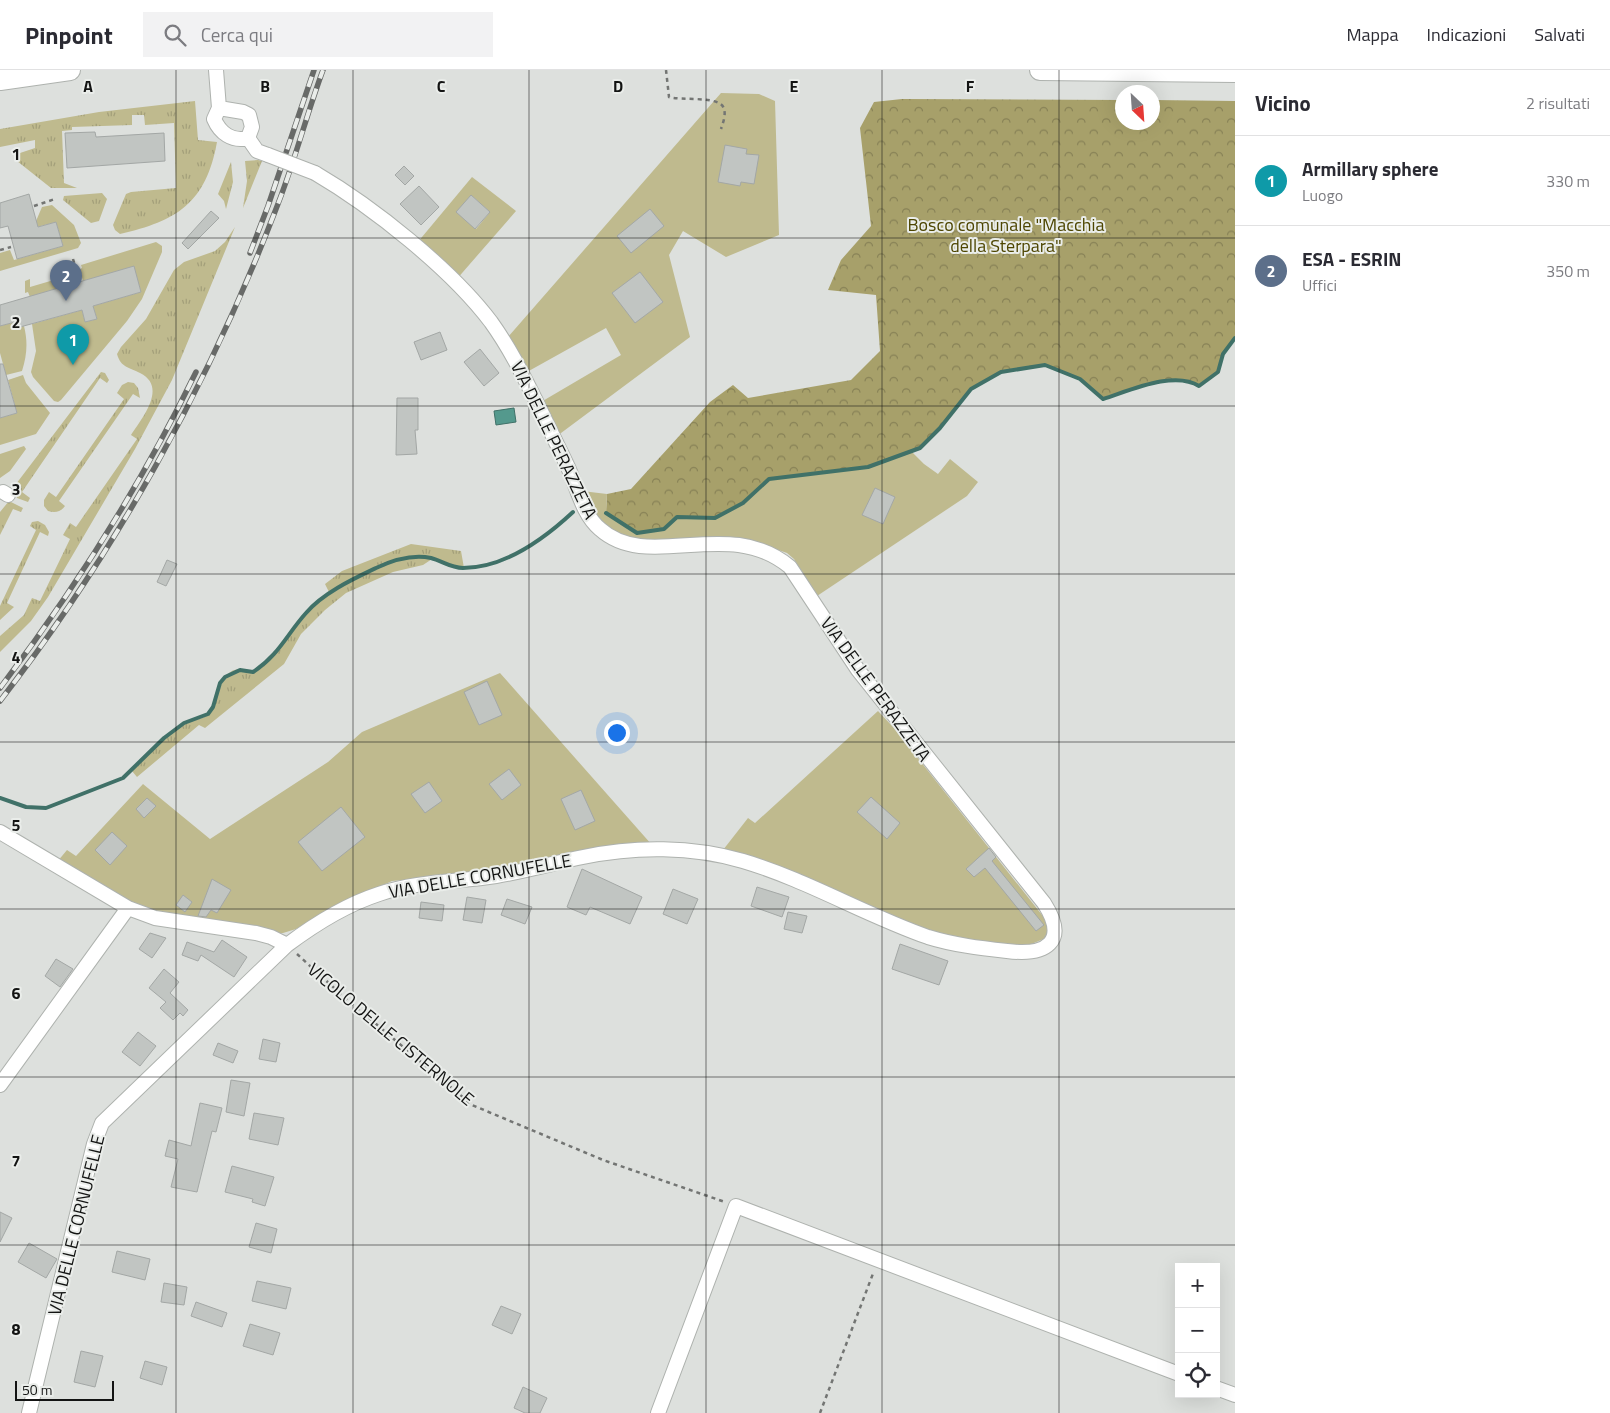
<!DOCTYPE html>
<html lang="it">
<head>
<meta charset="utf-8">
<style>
	body { margin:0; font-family:"Titillium Web",sans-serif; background:#f2f2f3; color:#2b2b33 }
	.controls { position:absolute; right:15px; bottom:15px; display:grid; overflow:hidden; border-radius:0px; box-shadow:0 5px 20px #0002 }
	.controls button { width:45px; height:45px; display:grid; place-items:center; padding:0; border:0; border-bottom:1px solid #e1e1e2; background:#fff; color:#2b2b33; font:25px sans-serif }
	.compass { position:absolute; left:1115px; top:15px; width:45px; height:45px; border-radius:50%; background:#fff; box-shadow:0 5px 20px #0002; rotate:155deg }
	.scale { position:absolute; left:15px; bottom:12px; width:99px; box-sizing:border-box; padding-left:5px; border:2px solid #131413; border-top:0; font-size:14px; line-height:18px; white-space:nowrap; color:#131413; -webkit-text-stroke:4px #eaedea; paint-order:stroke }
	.you { position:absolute; left:616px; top:662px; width:18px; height:18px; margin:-12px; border:4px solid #fff; border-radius:50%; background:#1a73e8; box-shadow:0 0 0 8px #1a73e833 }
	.badge { display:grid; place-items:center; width:32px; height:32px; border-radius:50%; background:#3684b6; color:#fff; font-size:16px; font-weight:700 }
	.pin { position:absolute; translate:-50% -41px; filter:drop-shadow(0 1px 2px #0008) }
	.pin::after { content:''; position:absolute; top:26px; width:18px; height:15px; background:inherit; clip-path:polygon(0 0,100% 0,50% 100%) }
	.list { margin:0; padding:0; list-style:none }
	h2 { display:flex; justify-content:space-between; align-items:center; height:65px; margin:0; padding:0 20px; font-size:21px }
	h2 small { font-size:16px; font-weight:400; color:#7c7c81 }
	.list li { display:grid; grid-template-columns:32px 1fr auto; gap:15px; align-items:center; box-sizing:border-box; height:90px; padding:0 20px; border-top:1px solid #e1e1e2 }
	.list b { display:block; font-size:19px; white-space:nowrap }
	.list p { margin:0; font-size:16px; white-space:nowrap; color:#7c7c81 }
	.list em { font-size:16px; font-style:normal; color:#7c7c81 }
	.icon { flex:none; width:28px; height:28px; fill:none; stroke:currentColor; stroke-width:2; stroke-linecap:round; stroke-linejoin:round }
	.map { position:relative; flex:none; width:1235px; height:1343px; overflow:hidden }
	header { display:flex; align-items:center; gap:30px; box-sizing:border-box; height:70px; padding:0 25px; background:#fff; border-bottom:1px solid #e1e1e2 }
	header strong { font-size:24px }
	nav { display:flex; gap:28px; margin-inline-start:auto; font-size:18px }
	.search { width:350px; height:45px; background:#f2f2f3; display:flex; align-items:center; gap:12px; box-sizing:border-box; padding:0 18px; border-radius:0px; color:#7c7c81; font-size:19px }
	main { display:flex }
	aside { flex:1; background:#fff }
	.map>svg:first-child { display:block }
	.grass { fill:url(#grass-tufts) }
	.forest { fill:url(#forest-crowns) }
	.garden { fill:#bfba8e; fill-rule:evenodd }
	.water { fill:#54998d; stroke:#407168 }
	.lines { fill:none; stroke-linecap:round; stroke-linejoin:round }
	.stream { stroke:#407168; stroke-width:4 }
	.building { fill:#c1c5c2; stroke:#a3a7a5 }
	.minor-casing { stroke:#aeb2ae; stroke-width:16 }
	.highway-casing { stroke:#aeb2ae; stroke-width:22 }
	.path { stroke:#737573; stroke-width:2.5; stroke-dasharray:4 4; stroke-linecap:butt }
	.minor { stroke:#fff; stroke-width:14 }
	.highway { stroke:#fff; stroke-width:20 }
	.rail-casing { stroke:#686a68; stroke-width:5.5 }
	.rail { stroke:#eaedea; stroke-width:4; stroke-dasharray:11; stroke-linecap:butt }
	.minor-bridge-casing { stroke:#aeb2ae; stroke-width:16; stroke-linecap:butt }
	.minor-bridge { stroke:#fff; stroke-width:14 }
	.grid { fill:none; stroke:#131413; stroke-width:1; stroke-opacity:0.55 }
	.labels { text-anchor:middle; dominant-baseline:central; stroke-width:4; stroke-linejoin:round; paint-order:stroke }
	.park-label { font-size:18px; fill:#4d4500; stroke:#eaedea }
	.street-label { font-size:18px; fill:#131413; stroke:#eaedea }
	.grid-label { font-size:16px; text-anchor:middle; font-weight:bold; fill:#131413; stroke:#eaedea; stroke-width:4; stroke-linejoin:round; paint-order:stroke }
</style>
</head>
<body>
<header>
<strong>Pinpoint</strong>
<div class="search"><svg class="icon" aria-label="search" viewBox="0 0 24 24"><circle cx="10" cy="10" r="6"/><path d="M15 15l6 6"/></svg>Cerca qui</div>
<nav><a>Mappa</a><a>Indicazioni</a><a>Salvati</a></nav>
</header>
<main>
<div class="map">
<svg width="1235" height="1343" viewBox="0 0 1235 1343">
	<defs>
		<pattern id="grass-tufts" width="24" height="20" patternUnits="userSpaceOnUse" patternTransform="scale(1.25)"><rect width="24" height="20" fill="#bfba8e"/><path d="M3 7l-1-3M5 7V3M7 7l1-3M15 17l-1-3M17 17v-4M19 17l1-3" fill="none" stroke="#a39f7a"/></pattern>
		<pattern id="forest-crowns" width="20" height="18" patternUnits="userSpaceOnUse" patternTransform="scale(1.25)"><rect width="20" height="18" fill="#a7a06a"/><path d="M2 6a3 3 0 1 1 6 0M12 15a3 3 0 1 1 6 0" fill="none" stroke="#878156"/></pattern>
	</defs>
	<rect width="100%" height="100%" fill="#dde0dd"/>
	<!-- grass -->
	<path class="grass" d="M195,31L198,70L217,72C206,133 177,151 120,164L115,160L113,155L126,124L131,122L176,118L174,53L145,55L144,45H132V55L72,57V60L62,61L64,113L77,118H51L17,91V84L35,78V70L0,77V59L99,42Z
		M258,90L262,91L243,138L247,111L245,91Z
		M231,92L233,112L226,139L224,131L218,124Z
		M102,123L107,129L99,151L91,153L63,130L64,126Z
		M235,157L172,310L135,379L48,527L31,551L0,582V566L24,545L32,528L40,531L70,469L63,465L70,453L76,457L137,369L131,365C142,348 168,317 140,303C129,297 121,298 117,284L121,277L146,249L174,200L184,192L215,181L225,172Z
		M101,302L105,303L109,310L107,313L100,308L22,422L30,428L28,432L17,428L14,419L16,414Z
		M128,312L134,313L138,318L140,328L133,324L59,431L65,436C61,442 55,443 48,441L44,436V430L49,422L56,427L124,329L117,323L122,315Z
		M9,431L23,438L21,442L13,439L0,465V442Z
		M38,451L45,455L49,462L48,466L40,462L7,533L14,537L0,550V536L36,460L30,456L32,452Z
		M411,474L461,481L464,498L447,496L432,489L423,495L393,502L346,523L325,540L301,564L284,594L205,658L199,655L137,707L132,701C146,683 163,666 183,654C190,650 201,650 208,645C222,634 215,587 254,602C285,581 297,542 330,524L325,514L342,501Z"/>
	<!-- forest -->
	<path class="forest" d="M902,29L1122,30V52H1152L1153,30L1235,31V268L1223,284L1218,302L1199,316C1172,299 1130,321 1103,329L1080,309L1045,295L1001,302L971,319L940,358L920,378L868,397L769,409L743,433L715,448L677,447L664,459L637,463L606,443L607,424L631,419L710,332L733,315L748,328L851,310L880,281L876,225L828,220L841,190L871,156L860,58L874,32Z"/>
	<!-- garden -->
	<path class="garden" d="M721,23L759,24L775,31L779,165L726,187L683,161L669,185L690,267L557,366L541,332L621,285L606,258L527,302L508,267Z
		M472,107L516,141L456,210L417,173ZM471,125L490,142L476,159H475Z
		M52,135L74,155L81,173L78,178L0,201V183L10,180L14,190L63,176L56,152L33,158L42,137Z
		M156,172L162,176V182L142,229L127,251L61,330L58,332L54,331L33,307L31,302L36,281L32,254L82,240L85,252L97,249L93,236L141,222L133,197L83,211L80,199L82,198L81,195Z
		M68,198L72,202L75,213L30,227L28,222L25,223V211L30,209V217L64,207Z
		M19,251L21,257L24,256C28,272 27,285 22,301L6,305L0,283V256Z
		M23,305L26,313L50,343L36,364L0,375V348L17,343L8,310Z
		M24,376L26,379L10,401L0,408V384Z
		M911,381L924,394L938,404L950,389L978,412L967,426L817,526L794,489L787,483L764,475L718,466L688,470H632L596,451L582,421L607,424L606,443L637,463L664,459L677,447L715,448L743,433L769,409L868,397Z
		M500,603L652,775L515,800L392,811L328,840L296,859L283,863H261L150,845L57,792L67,780L76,786L143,714L210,769L328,692L362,662Z
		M878,641L894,658L1046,850L1049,861L1046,868L1024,877L934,869L833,822L741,783L723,780L748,748L755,753Z"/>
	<!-- water -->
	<path class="water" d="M514,338L516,352L496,355L494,341Z"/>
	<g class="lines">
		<!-- stream -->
		<path class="stream" d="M606,443L637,463L664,459L677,447L715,448L743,433L769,409L868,397L920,378L940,358L971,319L1001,302L1045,295L1080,309L1103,329C1129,321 1174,300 1199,316L1218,302L1223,284L1235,268
			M0,728L26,737L46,738L123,708L164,668L184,653L208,644L213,637L220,613L225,607L240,600L253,602C279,585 287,564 306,543C323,523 353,509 376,498C393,490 412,484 431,488C442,491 451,498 463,498C504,498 544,469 573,442"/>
	</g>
	<!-- building -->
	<path class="building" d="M95,62L96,67L164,63L165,91L67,98L65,63Z
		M725,75L747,79L746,84L759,85L754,114L741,112L740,116L718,112Z
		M404,96L414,106L405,115L395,105Z
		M419,116L439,137L421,155L400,134Z
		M29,124L38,157L56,152L63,176L17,189L8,156L0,158V133Z
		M471,125L490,142L475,159L456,142Z
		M650,139L664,156L631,183L617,166Z
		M211,141L219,148L188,179L182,173Z
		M134,196L141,222L93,236L97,249L85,252L82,240L20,257L19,251L0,256V235Z
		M640,202L663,232L635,253L612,223Z
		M440,262L447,280L421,290L414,272Z
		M480,279L499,303L484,316L464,292Z
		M0,294H3L17,343L0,348Z
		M397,328H418V360H415L417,384L396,385Z
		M875,418L895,427L883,454L862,445Z
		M167,490L177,494L166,516L157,512Z
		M487,611L502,645L479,655L464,622Z
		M509,699L521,715L502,730L489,714Z
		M429,712L442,731L425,743L411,724Z
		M581,720L595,751L575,760L561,729Z
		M871,727L900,753L887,769L857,742Z
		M147,728L156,736L144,748L136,739Z
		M341,737L365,767L322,801L298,772Z
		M112,762L127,776L110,795L95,780Z
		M989,778L996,787L992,791L1044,855L1036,861L985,798L974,807L966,799Z
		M582,799L642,827L630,854L590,837L586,845L567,837Z
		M212,809L231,820L217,843L211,840L206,847L198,846Z
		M757,817L789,827L782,847L751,836Z
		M673,819L698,829L687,854L663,844Z
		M183,825L192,832L185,842L176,835Z
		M467,827L486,830L482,853L463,850Z
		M507,829L532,837L525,854L501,845Z
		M421,832L444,835L442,851L419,848Z
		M788,842L807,846L802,863L784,859Z
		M150,863L166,868L152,888L139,879Z
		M222,870L247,887L234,907L201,885L198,891L182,885L187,872L214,882Z
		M900,874L948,891L939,915L892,899Z
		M56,889L73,899L60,917L45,906Z
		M164,899L179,912L170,923L188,940L183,946L180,943L173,950L160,938L166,932L149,918Z
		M138,962L156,976L140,996L122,982Z
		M263,969L280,973L276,992L259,989Z
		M218,973L238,981L233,993L213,985Z
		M231,1010L250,1013L244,1046L226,1042Z
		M200,1033L222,1038L216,1062L212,1061L197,1122L171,1117L178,1089L165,1086L169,1070L191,1076Z
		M254,1043L284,1048L278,1075L249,1069Z
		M232,1096L274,1107L265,1136L252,1132L253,1129L225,1122Z
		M0,1142L12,1148L0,1172Z
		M256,1153L277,1159L271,1183L249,1177Z
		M29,1173L57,1189L46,1208L18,1192Z
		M117,1181L150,1189L145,1210L112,1202Z
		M257,1211L291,1218L286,1239L252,1231Z
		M164,1213L187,1217L184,1235L161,1232Z
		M196,1232L227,1243L222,1257L191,1246Z
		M501,1236L521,1244L512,1264L492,1255Z
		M250,1254L280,1263L273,1285L243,1276Z
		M81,1281L103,1286L95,1317L74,1312Z
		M145,1291L167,1297L162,1315L140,1308Z
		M523,1317L547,1328L540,1343H525L514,1338Z"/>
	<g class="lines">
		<!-- minor casing -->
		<g class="minor-casing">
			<path id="minor" d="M216,0L219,38L214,49C220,63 232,72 248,68L252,57L249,45L243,42L219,38
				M248,68L257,81L268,85
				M3,422L8,425
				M0,762L128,838L155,848L256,863L271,867L287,875
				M0,1015L128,838
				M1216,1318L1235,1325
				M29,1343L94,1074L102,1053L287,875C315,854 345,835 379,824C417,811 458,812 496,806C526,801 554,793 583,787C635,776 692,776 743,791C807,810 865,845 928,867C954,875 980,878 1007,881C1046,886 1069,872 1044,833L858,600L790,497C728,445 649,503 600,459C582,444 577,416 567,395C557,374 546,352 536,331C522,303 509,277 491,252C451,199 373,137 315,103
				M658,1343L736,1136L1179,1304"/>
		</g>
		<!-- highway casing -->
		<g class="highway-casing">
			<path id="highway" d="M1040,0L1235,2
				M0,10L70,0"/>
		</g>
		<!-- path -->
		<path class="path" d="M666,0L669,27C681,31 721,25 724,39C726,45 723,53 721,59
			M34,136L55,129
			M0,180L11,177
			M73,189L80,212
			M297,884L344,927L472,1035L603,1090L725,1132
			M820,1343L874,1201"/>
		<!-- minor -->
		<use href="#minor" class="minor"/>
		<!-- highway -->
		<use href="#highway" class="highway"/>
		<!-- rail casing -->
		<g class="rail-casing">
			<path id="rail" d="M250,183L268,136L314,0
				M0,618C75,519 142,413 196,302
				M0,631C115,483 209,314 276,139C294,94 306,46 323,0"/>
		</g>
		<!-- rail -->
		<use href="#rail" class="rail"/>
		<!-- minor-bridge casing -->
		<g class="minor-bridge-casing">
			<path id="minor-bridge" d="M268,85L315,103"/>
		</g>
		<!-- minor-bridge -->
		<use href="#minor-bridge" class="minor-bridge"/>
	</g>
	<!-- grid -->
	<path class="grid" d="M176,0V1343M353,0V1343M529,0V1343M706,0V1343M882,0V1343M1059,0V1343M0,168H1235M0,336H1235M0,504H1235M0,672H1235M0,839H1235M0,1007H1235M0,1175H1235"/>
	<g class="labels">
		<!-- park labels -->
		<g class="park-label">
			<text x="1006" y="154">Bosco comunale "Macchia<tspan x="1006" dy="21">della Sterpara"</tspan></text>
		</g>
		<!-- street labels -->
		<g class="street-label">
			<text transform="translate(554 370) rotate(64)">VIA DELLE PERAZZETA</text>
			<text transform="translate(876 619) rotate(54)">VIA DELLE PERAZZETA</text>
			<text transform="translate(480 806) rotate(-10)">VIA DELLE CORNUFELLE</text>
			<text transform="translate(391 964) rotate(40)">VICOLO DELLE CISTERNOLE</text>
			<text transform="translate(76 1155) rotate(-76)">VIA DELLE CORNUFELLE</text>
		</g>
	</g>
	<g class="grid-label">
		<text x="88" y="22">A</text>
		<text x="265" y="22">B</text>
		<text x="441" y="22">C</text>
		<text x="618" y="22">D</text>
		<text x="794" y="22">E</text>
		<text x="970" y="22">F</text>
		<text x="16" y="90">1</text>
		<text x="16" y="258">2</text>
		<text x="16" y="425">3</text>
		<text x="16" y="593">4</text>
		<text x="16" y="761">5</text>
		<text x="16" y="929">6</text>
		<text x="16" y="1097">7</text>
		<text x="16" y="1265">8</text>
	</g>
</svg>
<div class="controls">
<button>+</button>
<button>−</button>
<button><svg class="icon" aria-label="locate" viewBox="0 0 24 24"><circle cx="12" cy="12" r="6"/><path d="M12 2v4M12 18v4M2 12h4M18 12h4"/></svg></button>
</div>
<svg class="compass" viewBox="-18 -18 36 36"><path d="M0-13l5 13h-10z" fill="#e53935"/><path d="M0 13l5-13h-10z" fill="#7c7c81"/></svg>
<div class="scale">50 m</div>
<div class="you"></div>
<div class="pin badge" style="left:73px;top:295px;background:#0f9aa8">1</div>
<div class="pin badge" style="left:66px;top:231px;background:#5c6f8a">2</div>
</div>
<aside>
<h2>Vicino<small>2 risultati</small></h2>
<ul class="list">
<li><span class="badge" style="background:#0f9aa8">1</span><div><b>Armillary sphere</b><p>Luogo</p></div><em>330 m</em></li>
<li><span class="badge" style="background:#5c6f8a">2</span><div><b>ESA - ESRIN</b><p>Uffici</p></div><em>350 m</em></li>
</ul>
</aside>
</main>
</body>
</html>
